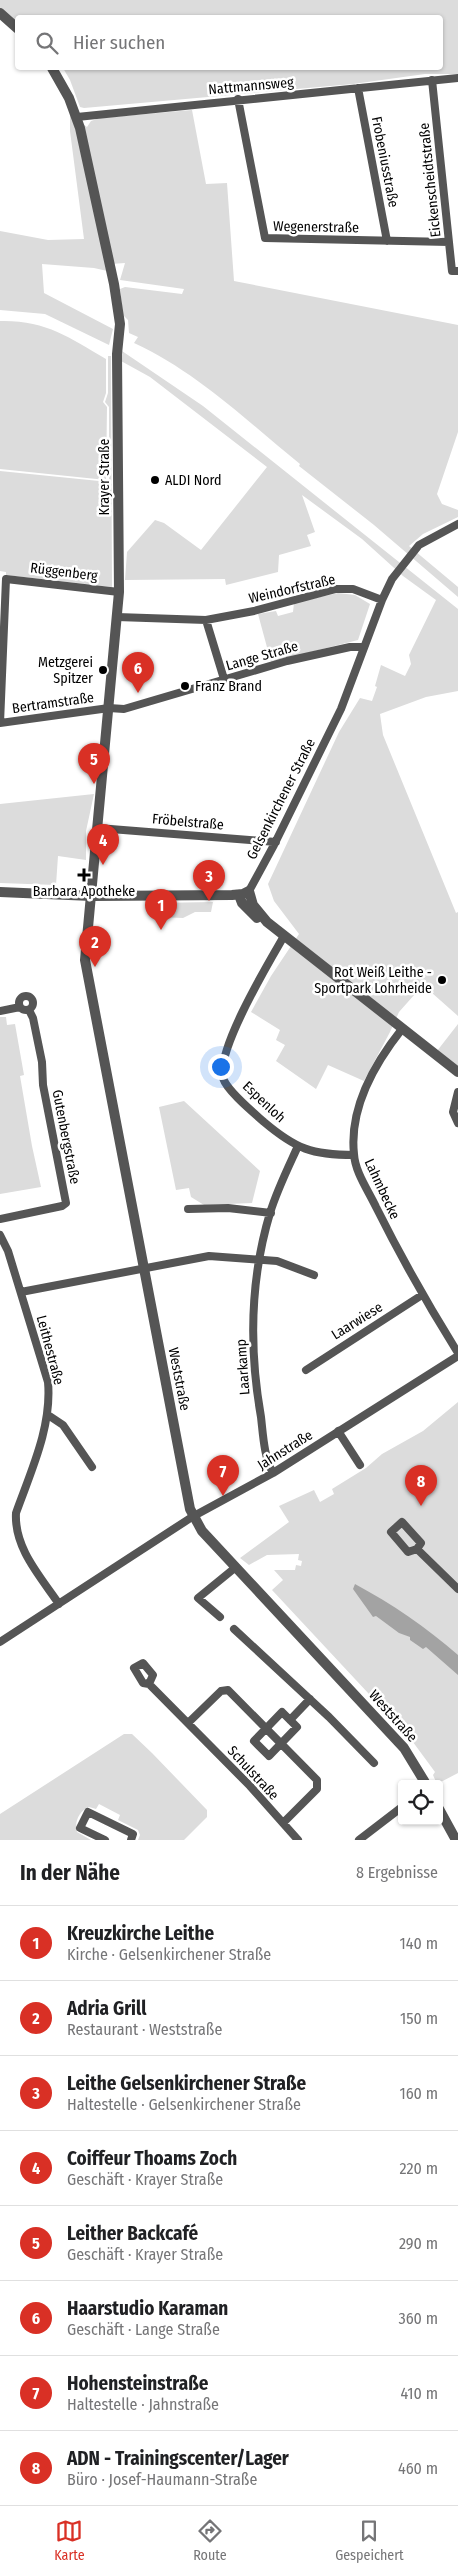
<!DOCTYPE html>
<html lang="de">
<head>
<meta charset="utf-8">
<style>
	body { margin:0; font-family:"Fira Sans Condensed",sans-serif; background:#f2f2f2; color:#202124 }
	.controls { position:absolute; right:15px; bottom:15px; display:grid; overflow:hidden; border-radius:5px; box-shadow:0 1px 4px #0004 }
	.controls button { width:45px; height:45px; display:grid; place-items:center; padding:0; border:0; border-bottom:1px solid #e0e0e0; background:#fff; color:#202124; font:25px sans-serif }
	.you { position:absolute; left:220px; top:1066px; width:18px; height:18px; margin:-12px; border:4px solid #fff; border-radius:50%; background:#1a73e8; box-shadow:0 0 0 8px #1a73e833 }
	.badge { display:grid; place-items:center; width:32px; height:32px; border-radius:50%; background:#d93025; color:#fff; font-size:16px; font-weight:700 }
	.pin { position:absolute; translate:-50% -41px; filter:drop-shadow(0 1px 2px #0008) }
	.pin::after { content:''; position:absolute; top:26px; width:18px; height:15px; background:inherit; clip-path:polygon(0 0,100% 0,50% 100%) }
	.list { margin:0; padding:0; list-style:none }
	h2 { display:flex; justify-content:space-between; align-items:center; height:65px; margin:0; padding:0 20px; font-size:21px }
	h2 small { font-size:16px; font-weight:400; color:#757577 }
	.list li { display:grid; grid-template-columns:32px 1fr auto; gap:15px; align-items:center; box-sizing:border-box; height:75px; padding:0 20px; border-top:1px solid #e0e0e0 }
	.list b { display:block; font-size:19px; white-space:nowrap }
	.list p { margin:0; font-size:16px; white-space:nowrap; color:#757577 }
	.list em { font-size:16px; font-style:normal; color:#757577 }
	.icon { flex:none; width:28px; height:28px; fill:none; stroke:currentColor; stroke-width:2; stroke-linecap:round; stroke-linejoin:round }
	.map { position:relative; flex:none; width:458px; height:1840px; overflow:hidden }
	.search { position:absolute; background:#fff; box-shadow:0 1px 4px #0004; left:15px; right:15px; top:15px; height:55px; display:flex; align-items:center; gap:12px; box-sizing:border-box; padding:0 18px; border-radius:5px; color:#757577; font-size:19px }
	.sheet { height:665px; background:#fff }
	nav { display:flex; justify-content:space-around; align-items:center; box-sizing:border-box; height:70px; border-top:1px solid #e0e0e0; background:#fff; font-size:14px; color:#757577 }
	nav a { display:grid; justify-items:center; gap:2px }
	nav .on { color:#d93025 }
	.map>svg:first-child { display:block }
	.green { fill:#dcdcdc }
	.water { fill:#a3a3a3 }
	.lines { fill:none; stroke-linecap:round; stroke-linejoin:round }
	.minor { stroke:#555; stroke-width:8 }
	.tertiary { stroke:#555; stroke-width:10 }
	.poi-dot { fill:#000; stroke:#fff; stroke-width:2 }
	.labels { text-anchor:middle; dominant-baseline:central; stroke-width:5; stroke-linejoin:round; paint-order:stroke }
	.street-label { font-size:14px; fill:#000; stroke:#fff }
	.poi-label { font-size:14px; fill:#000; stroke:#fff; text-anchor:start }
</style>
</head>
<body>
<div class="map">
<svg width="458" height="1840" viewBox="0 0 458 1840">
	<rect width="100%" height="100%" fill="#fff"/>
	<!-- green -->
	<path class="green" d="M0,0H458V74H425L353,84L84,108L80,107L70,80L63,68H440V18H18L17,28L0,10Z
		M192,110L206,184L227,183L234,281L458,325V432L437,494L442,504L458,510V517L423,534L409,546L458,587V597L374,525L299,466L300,464C247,421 197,372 134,343L138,337L129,333L128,320L123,315L120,289L125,287L182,294L184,289L120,280L125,263L111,264L112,272L94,268L42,264L44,293L113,329L109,345L45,314L0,310V231L48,240L84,239L70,131V115L87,127L91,121L100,118Z
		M0,321C46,320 68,337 106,359V393L103,402L107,407L106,480L0,469Z
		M122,351L203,406L458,609V691L426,697L380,714L383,735L456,913L458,912V1016L423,985L399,1012L390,1032L364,1081L328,1065L316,1089L276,1061L285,1045L276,1040L280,1030L251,1012L271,976L299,934L274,901L268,884L339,732L360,698L372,701L377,687L375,686L381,665L405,676L411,664L409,655L436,600L403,576L362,539L302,495L315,532L307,535L311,546L279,555L278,572L226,585L225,579L125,580L127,552L155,520L164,523L201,550L267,467L150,377L121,361Z
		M108,356H111L112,587L6,575V572L0,571V471L109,482V407L105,402L108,393Z
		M338,593L355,595L370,604L358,640L271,662L258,614L276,611L278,616L293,612L294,603Z
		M94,794L86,831V860L58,856L56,885L0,883V804Z
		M213,902L211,912H195L183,918L158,917V913H156V903Z
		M0,1017H6L7,1025L15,1024L24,1075L20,1076L32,1146L41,1187L0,1194Z
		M458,1024V1067L437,1051Z
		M184,1101L260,1171L252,1203L204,1205L191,1197L189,1188L176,1190L159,1107Z
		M458,1402V1773L437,1784L433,1775L435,1772L410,1738L272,1590L283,1580L274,1570H295L296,1565L301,1566L302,1561L298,1560L299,1554L267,1555L249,1565L240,1558L289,1522L279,1506L314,1490L320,1502L334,1494L332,1489L366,1468L382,1454L423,1431Z
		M124,1734H132L152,1753L207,1810V1817L184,1840H138L140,1835L138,1830L118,1820L120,1815L99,1804L96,1809L89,1807C79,1811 74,1822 77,1832L91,1840H0V1814Z"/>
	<!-- water -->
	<path class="water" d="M355,1584C392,1604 426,1627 458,1655V1675L426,1647L423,1649L410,1640V1637L399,1633L376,1616L373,1617L353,1589Z"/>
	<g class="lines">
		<!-- minor -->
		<path class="minor" d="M432,80L452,271H458
			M358,88L387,241
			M238,99L265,238L449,242
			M77,117L458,78
			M119,592L6,579L0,723L109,708L124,709L287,661L350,647H364
			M117,617L206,620L254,611L336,589H353L382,600
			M206,620L224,679
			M98,828L276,842
			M249,891L274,845L341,709L382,600L392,579L419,545L458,524
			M284,936C269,962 216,1050 223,1078C227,1091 254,1113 264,1122C296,1149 312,1155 354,1155
			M19 1003a7 7 0 1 1 14 0a7 7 0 1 1-14 0Z
			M0,1011L20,1007
			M402,1029C375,1063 349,1108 354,1154C355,1172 368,1190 376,1207C401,1257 428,1305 458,1353
			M458,1092L453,1112L458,1123
			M188,1209L228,1208L271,1213
			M0,1219L62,1206L66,1203L43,1085L42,1062L33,1018L29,1010
			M0,1235L8,1251L48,1382C52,1427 31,1471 16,1513C14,1548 40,1576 59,1604
			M21,1292L209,1256L277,1261L314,1275
			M306,1370L422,1295
			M48,1415L63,1425L92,1467
			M338,1431L360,1465
			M273,1473C264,1458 263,1434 261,1417C249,1349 250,1280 270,1213C277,1190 288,1168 298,1146
			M402,1522L421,1543L417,1549L408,1552L391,1532Z
			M417,1549L458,1589
			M220,1617L198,1598L236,1567
			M234,1629L329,1717L374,1763
			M0,1642L192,1517L273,1473L458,1356
			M149,1684L143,1683L134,1668L143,1663L153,1675L149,1684L250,1786L298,1840
			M282,1712L297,1727L269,1756L254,1741Z
			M290,1720L310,1699
			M188,1723L221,1691L228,1690L317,1780V1789L283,1823
			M105,1840L80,1828L88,1812L133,1834L131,1840
			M359,1840L402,1807"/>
		<!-- tertiary -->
		<path class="tertiary" d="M0,13L18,29
			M52,68L69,98L80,128L114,284L120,324L117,354L119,592L85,960L190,1509L202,1531L404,1748L426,1784
			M0,892L92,896L232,895L243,894L249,891L253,905L267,922L458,1072
			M239,895L242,903L257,918
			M439,1809L456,1840"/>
	</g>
	<!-- markers -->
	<g class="poi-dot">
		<circle cx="155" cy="480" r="5"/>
		<circle cx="103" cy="670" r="5"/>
		<circle cx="185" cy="686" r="5"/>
		<path d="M81.5 867.5h5v5h5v5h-5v5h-5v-5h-5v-5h5z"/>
		<circle cx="442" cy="980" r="5"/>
	</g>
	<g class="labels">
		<!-- street labels -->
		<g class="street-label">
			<text transform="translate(251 86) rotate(-5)">Nattmannsweg</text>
			<text transform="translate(385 162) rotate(79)">Frobeniusstraße</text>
			<text transform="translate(430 180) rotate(-96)">Eickenscheidtstraße</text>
			<text transform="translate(316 227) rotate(1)">Wegenerstraße</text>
			<text transform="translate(104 477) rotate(-90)">Krayer Straße</text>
			<text transform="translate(64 572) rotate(7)">Rüggenberg</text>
			<text transform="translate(292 589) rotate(-13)">Weindorfstraße</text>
			<text transform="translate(262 656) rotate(-16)">Lange Straße</text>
			<text transform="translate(53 703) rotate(-8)">Bertramstraße</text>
			<text transform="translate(281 799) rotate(-63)">Gelsenkirchener Straße</text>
			<text transform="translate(188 822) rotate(5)">Fröbelstraße</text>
			<text transform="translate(264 1102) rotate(43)">Espenloh</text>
			<text transform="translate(66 1137) rotate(79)">Gutenbergstraße</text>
			<text transform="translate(382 1189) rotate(65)">Lahmbecke</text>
			<text transform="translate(357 1321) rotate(-32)">Laarwiese</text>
			<text transform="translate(50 1350) rotate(75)">Leithestraße</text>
			<text transform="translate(243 1367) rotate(-94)">Laarkamp</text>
			<text transform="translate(179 1379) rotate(79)">Weststraße</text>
			<text transform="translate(285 1450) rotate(-32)">Jahnstraße</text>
			<text transform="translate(393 1716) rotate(48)">Weststraße</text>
			<text transform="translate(253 1773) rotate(47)">Schulstraße</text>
		</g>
		<!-- poi labels -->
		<g class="poi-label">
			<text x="165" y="480">ALDI Nord</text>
			<text x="93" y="662" text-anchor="end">Metzgerei<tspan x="93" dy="16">Spitzer</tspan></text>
			<text x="195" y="686">Franz Brand</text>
			<text x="84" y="891" text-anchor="middle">Barbara Apotheke</text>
			<text x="432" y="972" text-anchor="end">Rot Weiß Leithe -<tspan x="432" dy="16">Sportpark Lohrheide</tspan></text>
		</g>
	</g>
</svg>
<div class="controls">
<button><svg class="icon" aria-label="locate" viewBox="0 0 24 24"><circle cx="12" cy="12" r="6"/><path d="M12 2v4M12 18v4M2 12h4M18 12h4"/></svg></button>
</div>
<div class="you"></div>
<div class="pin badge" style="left:161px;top:930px">1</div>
<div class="pin badge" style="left:95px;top:967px">2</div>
<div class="pin badge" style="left:209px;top:901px">3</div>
<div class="pin badge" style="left:103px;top:865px">4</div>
<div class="pin badge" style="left:94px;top:784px">5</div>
<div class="pin badge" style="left:138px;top:693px">6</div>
<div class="pin badge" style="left:223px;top:1496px">7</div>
<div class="pin badge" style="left:421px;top:1506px">8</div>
<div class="search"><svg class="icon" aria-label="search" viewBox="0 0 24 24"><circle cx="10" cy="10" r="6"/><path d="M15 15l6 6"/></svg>Hier suchen</div>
</div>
<section class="sheet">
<h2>In der Nähe<small>8 Ergebnisse</small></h2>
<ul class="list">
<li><span class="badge">1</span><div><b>Kreuzkirche Leithe</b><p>Kirche · Gelsenkirchener Straße</p></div><em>140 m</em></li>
<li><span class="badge">2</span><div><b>Adria Grill</b><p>Restaurant · Weststraße</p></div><em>150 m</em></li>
<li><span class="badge">3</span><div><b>Leithe Gelsenkirchener Straße</b><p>Haltestelle · Gelsenkirchener Straße</p></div><em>160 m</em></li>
<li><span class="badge">4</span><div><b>Coiffeur Thoams Zoch</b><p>Geschäft · Krayer Straße</p></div><em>220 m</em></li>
<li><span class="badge">5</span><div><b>Leither Backcafé</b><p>Geschäft · Krayer Straße</p></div><em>290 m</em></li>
<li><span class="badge">6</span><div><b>Haarstudio Karaman</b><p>Geschäft · Lange Straße</p></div><em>360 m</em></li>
<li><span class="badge">7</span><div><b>Hohensteinstraße</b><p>Haltestelle · Jahnstraße</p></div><em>410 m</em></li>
<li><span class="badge">8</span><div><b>ADN - Trainingscenter/Lager</b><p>Büro · Josef-Haumann-Straße</p></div><em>460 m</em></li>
</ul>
</section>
<nav>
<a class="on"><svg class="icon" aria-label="map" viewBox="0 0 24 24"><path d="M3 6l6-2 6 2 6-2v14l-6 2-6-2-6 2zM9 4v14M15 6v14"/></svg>Karte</a>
<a><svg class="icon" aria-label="directions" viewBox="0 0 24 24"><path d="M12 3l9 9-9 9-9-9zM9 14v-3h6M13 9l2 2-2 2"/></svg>Route</a>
<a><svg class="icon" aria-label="saved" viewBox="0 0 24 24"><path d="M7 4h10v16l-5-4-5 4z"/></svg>Gespeichert</a>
</nav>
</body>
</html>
